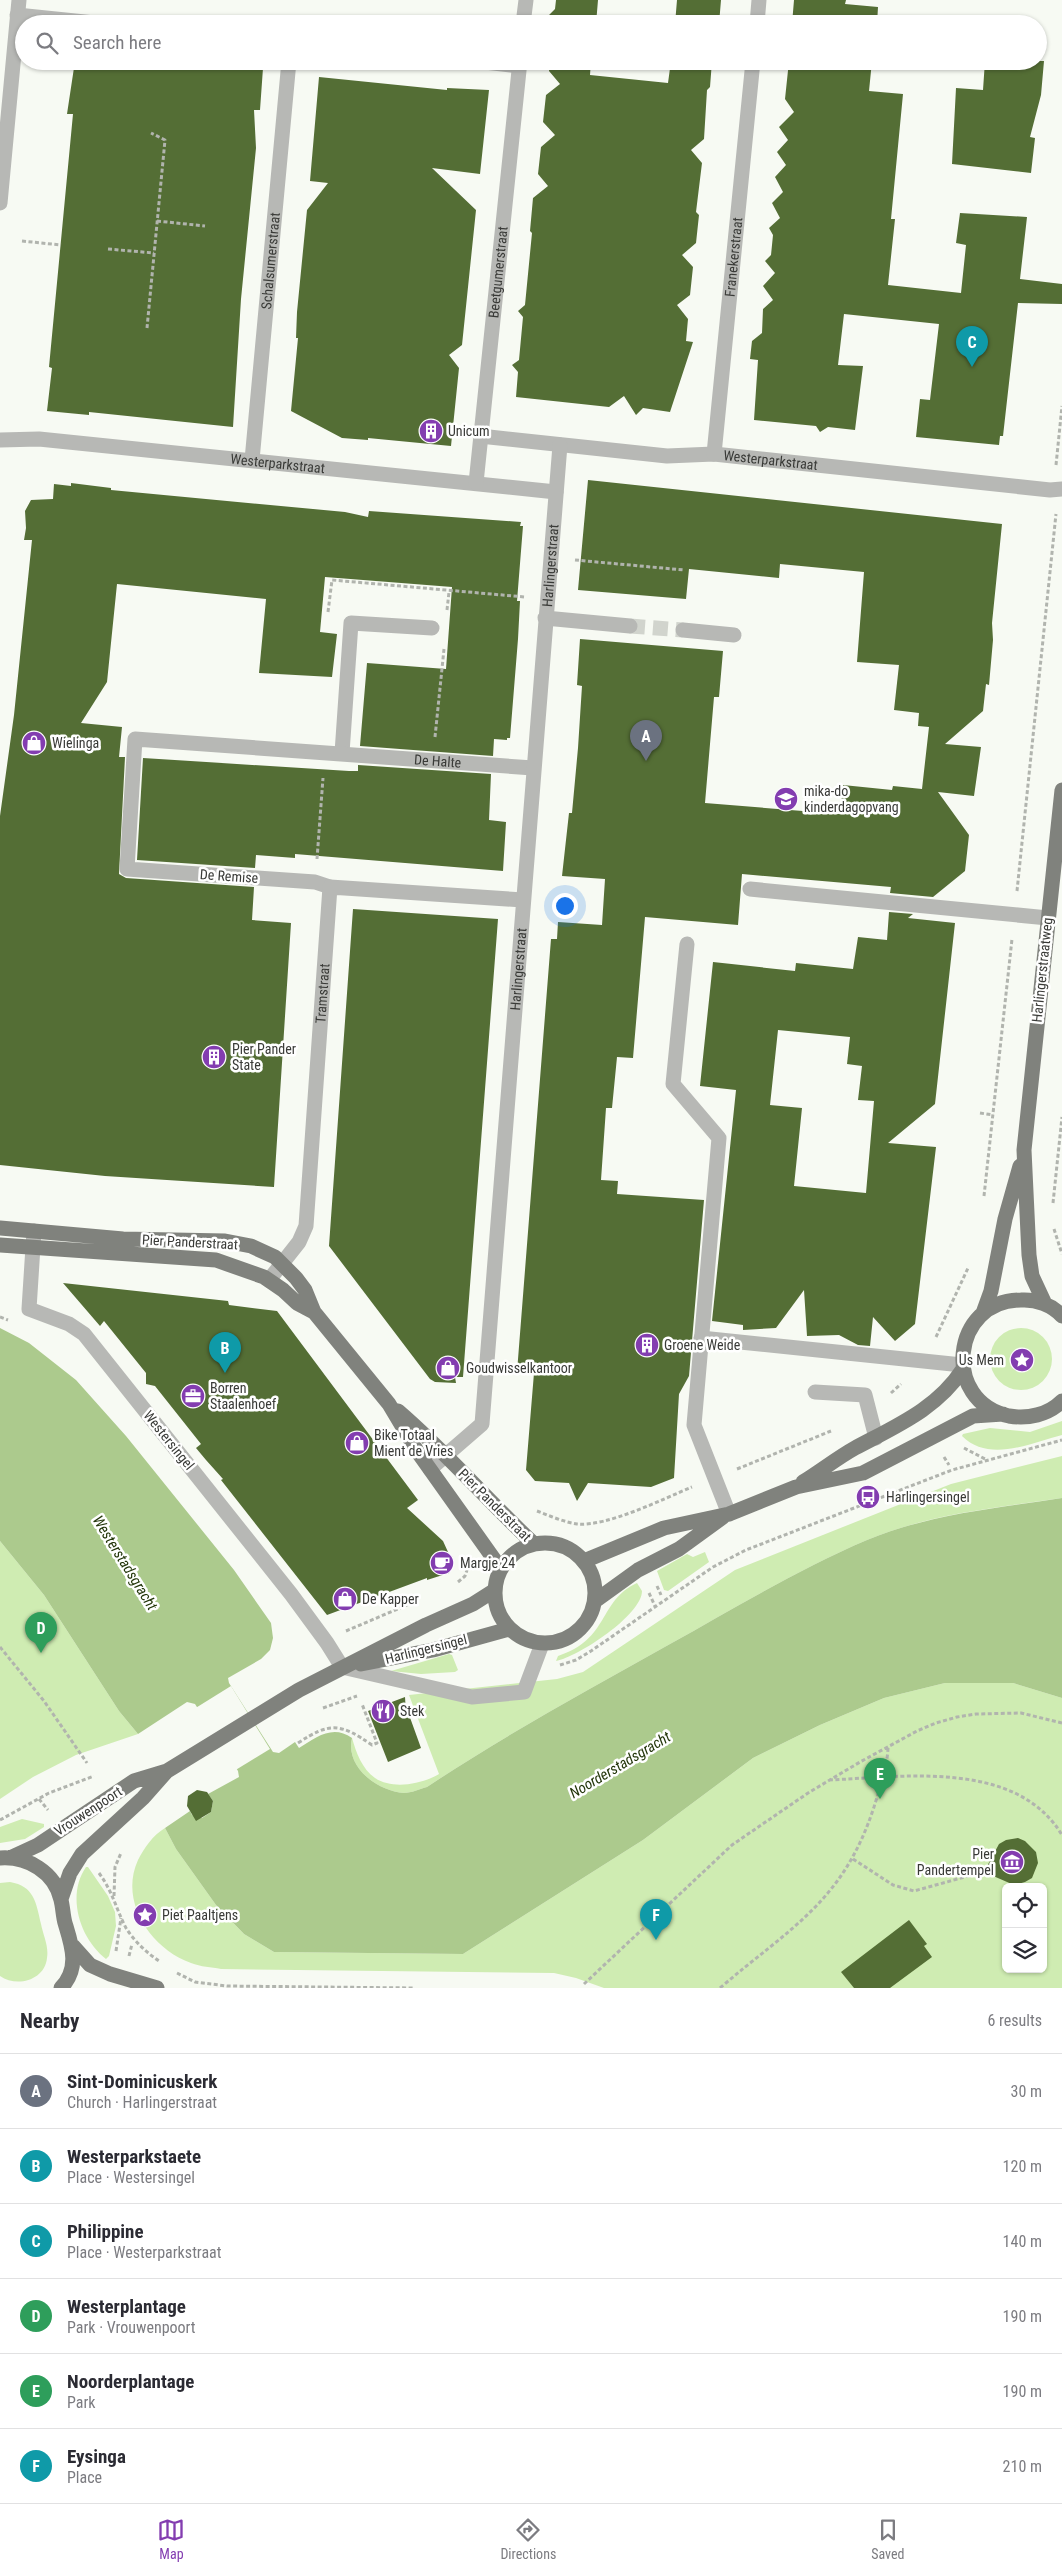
<!DOCTYPE html>
<html lang="en">
<head>
<meta charset="utf-8">
<style>
	body { margin:0; font-family:"Roboto Condensed",sans-serif; background:#f7f7f7; color:#2b2b33 }
	.controls { position:absolute; right:15px; bottom:15px; display:grid; overflow:hidden; border-radius:8px; box-shadow:0 1px 4px #0004 }
	.controls button { width:45px; height:45px; display:grid; place-items:center; padding:0; border:0; border-bottom:1px solid #e1e1e2; background:#fff; color:#2b2b33; font:25px sans-serif }
	.you { position:absolute; left:564px; top:905px; width:18px; height:18px; margin:-12px; border:4px solid #fff; border-radius:50%; background:#1a73e8; box-shadow:0 0 0 8px #1a73e833 }
	.badge { display:grid; place-items:center; width:32px; height:32px; border-radius:50%; background:#833db0; color:#fff; font-size:16px; font-weight:700 }
	.pin { position:absolute; translate:-50% -41px; filter:drop-shadow(0 1px 2px #0008) }
	.pin::after { content:''; position:absolute; top:26px; width:18px; height:15px; background:inherit; clip-path:polygon(0 0,100% 0,50% 100%) }
	.list { margin:0; padding:0; list-style:none }
	h2 { display:flex; justify-content:space-between; align-items:center; height:65px; margin:0; padding:0 20px; font-size:21px }
	h2 small { font-size:16px; font-weight:400; color:#7c7c81 }
	.list li { display:grid; grid-template-columns:32px 1fr auto; gap:15px; align-items:center; box-sizing:border-box; height:75px; padding:0 20px; border-top:1px solid #e1e1e2 }
	.list b { display:block; font-size:19px; white-space:nowrap }
	.list p { margin:0; font-size:16px; white-space:nowrap; color:#7c7c81 }
	.list em { font-size:16px; font-style:normal; color:#7c7c81 }
	.icon { flex:none; width:28px; height:28px; fill:none; stroke:currentColor; stroke-width:2; stroke-linecap:round; stroke-linejoin:round }
	.map { position:relative; flex:none; width:1062px; height:1988px; overflow:hidden }
	.search { position:absolute; background:#fff; box-shadow:0 1px 4px #0004; left:15px; right:15px; top:15px; height:55px; display:flex; align-items:center; gap:12px; box-sizing:border-box; padding:0 18px; border-radius:28px; color:#7c7c81; font-size:19px }
	.sheet { height:515px; background:#fff }
	nav { display:flex; justify-content:space-around; align-items:center; box-sizing:border-box; height:70px; border-top:1px solid #e1e1e2; background:#fff; font-size:14px; color:#7c7c81 }
	nav a { display:grid; justify-items:center; gap:2px }
	nav .on { color:#833db0 }
	.map>svg:first-child { display:block }
	.green { fill:#cfecb2; fill-rule:evenodd }
	.water { fill:#acca8d }
	.pier { fill:#f7faf3 }
	.building { fill:#546e35; fill-rule:evenodd }
	.lines { fill:none; stroke-linecap:round; stroke-linejoin:round }
	.minor-tunnel { stroke:#d1d4cd; stroke-width:15; stroke-dasharray:15 8; stroke-linecap:butt }
	.path { stroke:#b1b4ae; stroke-width:3; stroke-dasharray:4 2.5; stroke-linecap:butt }
	.minor { stroke:#b7b8b5; stroke-width:15 }
	.major { stroke:#80827d; stroke-width:15 }
	.labels { text-anchor:middle; dominant-baseline:central; stroke-width:5; stroke-linejoin:round; paint-order:stroke }
	.street-label { font-size:14px; fill:#393a37; stroke:#fff }
	.poi-label { font-size:14px; fill:#393a37; stroke:#fff; text-anchor:start }
	.water-label { font-size:15px; font-style:italic; fill:#23360a; stroke:#fff }
</style>
</head>
<body>
<div class="map">
<svg width="1062" height="1988" viewBox="0 0 1062 1988">
	<rect width="100%" height="100%" fill="#f7faf3"/>
	<!-- green -->
	<path class="green" d="M990 1359a31 31 0 1 1 62 0a31 31 0 1 1-62 0Z
		M1062,1421V1435C1031,1443 989,1463 962,1436L963,1434L990,1428L1030,1432Z
		M1062,1456V1498C996,1508 929,1514 867,1540C799,1569 735,1608 670,1644C588,1690 505,1735 427,1787C420,1789 411,1793 404,1793C377,1791 345,1767 352,1738C356,1752 362,1769 375,1778C393,1790 422,1784 439,1774L409,1695L557,1679L583,1672L735,1570L951,1484Z
		M0,1541L44,1595L119,1711L138,1734L76,1755L33,1777L0,1799Z
		M705,1552L709,1562L668,1591L664,1590L657,1571L687,1554L693,1557Z
		M637,1583L642,1591C642,1615 578,1657 556,1661L558,1656C610,1639 598,1601 637,1583Z
		M449,1654L452,1655L458,1670L455,1672L421,1674L391,1671Z
		M978,1682L1013,1683L1062,1698V1988H604L576,1978L554,1973L221,1969C211,1967 201,1967 191,1963C150,1948 119,1901 138,1860C144,1848 153,1835 165,1828L176,1849L216,1905L244,1934L274,1952L463,1954L643,1840L753,1758L820,1725L884,1698L945,1683ZM1006,1887H1043V1969H1006Z
		M22,1819L44,1824V1827L25,1839L0,1843V1827Z
		M86,1867H88L108,1896L115,1912L116,1926L109,1956L106,1959C80,1939 66,1896 86,1867Z
		M10,1882C34,1886 36,1902 41,1924C43,1935 49,1946 47,1958C45,1980 17,1988 0,1976V1883Z"/>
	<!-- water -->
	<path class="water" d="M0,1328L29,1343L76,1380L126,1436L234,1570L271,1623L273,1638L270,1650L261,1659L228,1678L229,1683L273,1752L279,1753L295,1742L299,1748C316,1737 333,1724 352,1738C345,1767 377,1791 404,1793C411,1793 420,1789 427,1787C505,1735 588,1690 670,1644C735,1608 799,1569 867,1540C929,1514 997,1508 1062,1498V1698L1013,1683H945L884,1698L820,1725L753,1758L643,1840L463,1954L274,1952L244,1934L216,1905L176,1849L165,1828L190,1811L192,1815L202,1818L211,1812L213,1801L208,1794L239,1777L238,1771L195,1704L187,1702L138,1734L119,1711L44,1595L0,1541Z"/>
	<!-- pier -->
	<path class="pier" d="M231,1686L270,1749L234,1771L194,1709Z"/>
	<!-- building -->
	<path class="building" d="M556,0H598L596,24H554L548,16L555,9Z
		M677,0H721L719,24H675Z
		M794,0H846L845,4L878,7L877,24H792Z
		M75,61H201L263,68L260,110H254L256,148L241,299L233,427L89,412V415L47,411L52,368L49,367L73,114H67Z
		M550,61H591L590,75L668,83L671,61H712L710,87L707,90L704,139L691,150L702,163L696,212L699,215L696,243L682,255L693,267L690,295L677,305L688,319L686,341L693,342L670,412L643,408L636,415L624,396L609,407L516,397L518,372L512,365L519,360L523,317L518,311L525,305L532,233L530,231L533,198L548,186L538,174L541,147L555,135L543,122L546,95L560,84L549,71Z
		M789,61H872L869,91L903,94L891,219H895L888,285L961,293L966,245L956,243L960,213L1027,217L1020,279L1062,284V304L1018,303L1003,436H1000L999,445L916,437L920,399L930,400L939,324L844,314L838,365L863,366L855,430L828,427L820,432L816,426L754,420L758,360L750,359L752,341L762,333L763,309L773,300L763,286L775,273L765,261L771,255L773,235L769,228L780,218L772,203L783,192L775,177L786,165L777,152L788,140L779,127L794,112L785,99Z
		M985,61H1044L1041,95L1030,137L1035,138L1031,173L952,164L956,88L983,90Z
		M319,77L447,90V88L489,90L480,174L432,168L476,210L462,345L449,355L459,368L451,446L368,438V440L342,438L291,411L298,338H296L297,312L307,210L328,183L310,181Z
		M588,480L1002,524L992,623L993,640L989,685L986,684L983,711L945,744L981,747L974,796L938,792L969,835L965,871L933,897L890,893L891,887L742,874L738,925L645,917L633,1058L617,1057L612,1108H606L601,1180L618,1181L617,1194L704,1200L689,1376L679,1394L674,1478L651,1487L588,1483L577,1501L569,1483L535,1481L526,1470L534,1373L517,1372L551,939H557L558,922L602,925L605,879L562,876L569,813H572L578,748L582,686L577,685L580,639L723,651L719,697H714L705,803L840,814L843,785L892,790L893,786L922,789L929,727L918,726L919,713L894,710L899,665L857,662L864,572L780,564L779,578L689,569L686,599L578,590Z
		M71,483L111,488V490L345,512L368,517L369,511L521,522L520,526H523L517,601H520L518,639L510,738H507V740L494,739L493,756L360,746L367,663L446,669L452,587L325,577L320,632L337,634L332,677L259,673L266,599L117,584L107,682L81,723L122,727L119,757H125L119,874L126,878L254,887L252,920L291,923L274,1187L105,1176L0,1165V816L14,715L32,540H24L26,528L25,511L31,500L53,499L54,484L71,486Z
		M143,758L349,771H358V765L491,774L489,820L506,822L503,871L295,854V858L256,855L255,868L137,860Z
		M353,909L498,919L463,1377H455L456,1383L435,1382L430,1379L329,1246Z
		M889,912L913,914L908,918L955,923L935,1104L888,1143L936,1147L915,1324L895,1341L873,1317L870,1346L858,1345L839,1335L807,1336L804,1290L776,1328L743,1330V1325L712,1321L736,1090L700,1086L713,962L795,971L796,963L853,969L858,937L887,940ZM778,1030L850,1037L847,1064L862,1066L858,1100L874,1101L866,1193L794,1186L802,1108L770,1105Z
		M63,1283L228,1301L229,1305L277,1311L418,1500L407,1508L443,1541L453,1563L449,1573L427,1580V1578L327,1615L221,1480L223,1479L206,1460L196,1448L201,1444L155,1386L146,1384V1373L104,1321L100,1326Z
		M405,1697L406,1713L408,1712L421,1748L388,1762L368,1711Z
		M197,1790L207,1792L213,1801L211,1812L196,1821L187,1806L188,1796Z
		M1018,1838L1025,1841L1036,1852L1038,1863L1032,1878L1025,1882L1014,1885L984,1872L999,1844L1006,1840Z
		M909,1920L927,1944L924,1946L932,1957L890,1988H854L841,1972Z"/>
	<g class="lines">
		<!-- minor-tunnel -->
		<path class="minor-tunnel" d="M630,626L683,630"/>
		<!-- path -->
		<path class="path" d="M157,221L205,226
			M22,241L61,245
			M108,249L154,253
			M147,328L165,140L151,133
			M1056,465L1062,406
			M575,560L684,570
			M447,610L449,592
			M328,612L332,580L525,597
			M435,737L444,649
			M317,859L323,778
			M1017,891L1056,514
			M980,1113L993,1115
			M984,1196L1012,939
			M1053,1203L1062,1117
			M1054,1229L1062,1254
			M0,1317L8,1320
			M936,1337L968,1268
			M891,1393L901,1384
			M964,1448L987,1460
			M944,1457L949,1465
			M737,1469L831,1431
			M537,1511C550,1516 564,1522 577,1524C607,1527 663,1499 692,1487
			M458,1582L465,1576L468,1567
			M657,1586L661,1595
			M649,1593L655,1606
			M346,1631L407,1605
			M0,1647L44,1701L87,1763
			M560,1665L576,1660L591,1651L713,1567L746,1550L952,1470L1062,1440
			M323,1708L357,1696
			M298,1743C330,1722 340,1723 372,1745L377,1743L362,1704
			M829,1780C903,1777 1016,1759 1062,1835
			M39,1799L48,1810
			M0,1820L49,1793L94,1776
			M853,1859L893,1885L914,1891L983,1872
			M99,1873C113,1892 116,1909 126,1928C134,1941 147,1953 159,1961
			M114,1896L115,1867L121,1853
			M116,1951L121,1918
			M129,1956L132,1944
			M177,1973L195,1982L227,1986L414,1988
			M584,1984L732,1845L808,1793L860,1762L917,1731L936,1723L957,1717L976,1714L1021,1713L1062,1723
			M720,1988C791,1927 843,1902 874,1807C880,1787 887,1769 888,1748"/>
		<!-- minor -->
		<g class="minor">
			<path d="M17,15L104,24"/>
			<path d="M523,24L526,0"/>
			<path d="M757,24L759,0"/>
			<path d="M476,61L519,66"/>
			<path d="M0,203L19,0"/>
			<path id="s1" d="M480,436L667,456L714,454L1050,490L1062,489"/>
			<path id="s2" d="M0,440L39,439L556,492"/>
			<path id="s3" d="M714,454L753,61"/>
			<path id="s4" d="M252,460L289,61"/>
			<path id="s5" d="M476,483L520,61"/>
			<path d="M545,618L630,626"/>
			<path d="M683,630L734,635"/>
			<path d="M342,753L351,623L432,628"/>
			<path id="s6" d="M330,887L315,882L127,869L135,739L533,768"/>
			<path d="M750,889L1048,918"/>
			<path d="M687,944L673,1084L719,1138L694,1425L729,1514"/>
			<path d="M34,1231L29,1309L69,1324L84,1334L291,1594L327,1643L342,1667L472,1697L524,1692L542,1644"/>
			<path id="s7" d="M269,1280L299,1242L306,1226L330,887L523,900"/>
			<path d="M701,1338L962,1365"/>
			<path d="M815,1392L865,1395L876,1438"/>
			<path id="s8" d="M430,1469L482,1424L560,445"/>
		</g>
		<!-- major -->
		<path class="major" d="M0,1228L123,1239L225,1241L251,1246L275,1257L296,1278L305,1290L314,1312L389,1404L417,1451L501,1569
			M0,1245L216,1260L264,1277L283,1290L297,1303L314,1312
			M1045,1304L1032,1276L1029,1255L1024,1150L1062,790
			M983,1313L991,1291L1005,1219L1020,1166
			M1062,1316C1052,1305 1036,1299 1021,1300C951,1300 941,1402 1009,1416C1028,1419 1048,1415 1062,1401
			M398,1411C447,1453 488,1501 534,1544
			M803,1482C821,1471 837,1458 855,1448C896,1426 937,1409 963,1369
			M495 1593a50 50 0 1 1 100 0a50 50 0 1 1-100 0Z
			M584,1561L664,1528L729,1514L796,1487L863,1473L973,1416L1003,1414
			M595,1601L638,1570L679,1549L723,1517
			M361,1664L433,1650L509,1629
			M12,1857L38,1845L134,1781L167,1771L299,1690L426,1625L473,1604L495,1590
			M0,1858C27,1856 55,1872 61,1900C63,1908 63,1916 65,1923C72,1946 80,1968 61,1988
			M61,1899L70,1873L82,1854L143,1798L166,1772
			M73,1946L90,1965L110,1974L157,1988"/>
	</g>
	<!-- icons -->
	<defs>
		<g id="building-disc" transform="scale(1.25)"><circle r="9.5" fill="#833db0" stroke="#fff"/><path d="M-4-6H4V6H1V3H-1V6H-4ZM-2.5-4.3h1.7v1.8h-1.7ZM.8-4.3h1.7v1.8H.8ZM-2.5-1h1.7V.8h-1.7ZM.8-1h1.7V.8H.8Z" fill="#fff"/></g>
		<g id="shop-disc" transform="scale(1.25)"><circle r="9.5" fill="#833db0" stroke="#fff"/><path d="M-5-2.5h2.3a2.7 3.5 0 0 1 5.4 0H5L5.5 6h-11ZM-1.5-2.5h3a1.5 2.3 0 0 0-3 0Z" fill="#fff"/></g>
		<g id="school-disc" transform="scale(1.25)"><circle r="9.5" fill="#833db0" stroke="#fff"/><path d="M0-5L7-2L0 1L-7-2ZM-4 1L0 2.5L4 1V4Q0 6-4 4Z" fill="#fff"/></g>
		<g id="sight-disc" transform="scale(1.25)"><circle r="9.5" fill="#833db0" stroke="#fff"/><path d="M0-6L1.8-2.2L6-1.7L2.9 1.2L3.7 5.4L0 3.3L-3.7 5.4L-2.9 1.2L-6-1.7L-1.8-2.2Z" fill="#fff"/></g>
		<g id="office-disc" transform="scale(1.25)"><circle r="9.5" fill="#833db0" stroke="#fff"/><path d="M-6-3h4V-5.5h4V-3h4V5H-6ZM-1-4.5V-3h2v-1.5ZM-6 0V1H6V0Z" fill="#fff"/></g>
		<g id="bus-disc" transform="scale(1.25)"><circle r="9.5" fill="#833db0" stroke="#fff"/><path d="M-5-6H5V4H4V6H2V4H-2V6H-4V4H-5ZM-3.5-4V0h7V-4ZM-3.5 1.2v1.5H-2V1.2ZM2 1.2v1.5H3.5V1.2Z" fill="#fff"/></g>
		<g id="cafe-disc" transform="scale(1.25)"><circle r="9.5" fill="#833db0" stroke="#fff"/><path d="M-5.5-4.5H6V0H3Q3 3.5 0 3.5H-2.5Q-5.5 3.5-5.5 0ZM3-3.2v2h1.7v-2ZM-6 4.5H4V6H-6Z" fill="#fff"/></g>
		<g id="restaurant-disc" transform="scale(1.25)"><circle r="9.5" fill="#833db0" stroke="#fff"/><path d="M-5-6h1v4h1v-4h1v4h1v-4h1v5L-1.5 .5V6h-2V.5L-5-1ZM5-6V6H3V1.5H1.5Q1.5-4 5-6Z" fill="#fff"/></g>
		<g id="museum-disc" transform="scale(1.25)"><circle r="9.5" fill="#833db0" stroke="#fff"/><path d="M0-6L6-3V-2H-6V-3ZM-5-1h2V3h-2ZM-1-1h2V3h-2ZM3-1h2V3H3ZM-6 4H6V6H-6Z" fill="#fff"/></g>
	</defs>
	<g fill-rule="evenodd">
		<use href="#building-disc" x="431" y="431"/>
		<use href="#shop-disc" x="34" y="743"/>
		<use href="#school-disc" x="786" y="799"/>
		<use href="#building-disc" x="214" y="1057"/>
		<use href="#building-disc" x="647" y="1345"/>
		<use href="#sight-disc" x="1022" y="1360"/>
		<use href="#shop-disc" x="448" y="1368"/>
		<use href="#office-disc" x="193" y="1396"/>
		<use href="#shop-disc" x="357" y="1443"/>
		<use href="#bus-disc" x="868" y="1497"/>
		<use href="#cafe-disc" x="442" y="1563"/>
		<use href="#shop-disc" x="345" y="1599"/>
		<use href="#restaurant-disc" x="383" y="1711"/>
		<use href="#museum-disc" x="1012" y="1862"/>
		<use href="#sight-disc" x="145" y="1915"/>
	</g>
	<g class="labels">
		<!-- street labels -->
		<g class="street-label">
			<text stroke="none"><textPath href="#s3" startOffset="198">Franekerstraat</textPath></text>
			<text stroke="none"><textPath href="#s4" startOffset="200">Schalsumerstraat</textPath></text>
			<text stroke="none"><textPath href="#s5" startOffset="212">Beetgumerstraat</textPath></text>
			<text stroke="none"><textPath href="#s1" startOffset="292">Westerparkstraat</textPath></text>
			<text stroke="none"><textPath href="#s2" startOffset="279">Westerparkstraat</textPath></text>
			<text stroke="none"><textPath href="#s8" startOffset="930">Harlingerstraat</textPath></text>
			<text stroke="none"><textPath href="#s6" startOffset="638">De Halte</textPath></text>
			<text transform="translate(229 876) rotate(4)">De Remise</text>
			<text stroke="none"><textPath href="#s8" startOffset="525">Harlingerstraat</textPath></text>
			<text transform="translate(1042 970) rotate(-84)">Harlingerstraatweg</text>
			<text stroke="none"><textPath href="#s7" startOffset="299">Tramstraat</textPath></text>
			<text transform="translate(190 1242) rotate(3)">Pier Panderstraat</text>
			<text transform="translate(169 1440) rotate(51)">Westersingel</text>
			<text transform="translate(495 1505) rotate(45)">Pier Panderstraat</text>
			<text transform="translate(426 1649) rotate(-14)">Harlingersingel</text>
			<text transform="translate(88 1811) rotate(-33)">Vrouwenpoort</text>
		</g>
		<!-- poi labels -->
		<g class="poi-label">
			<text x="448" y="431">Unicum</text>
			<text x="52" y="743">Wielinga</text>
			<text x="804" y="791">mika-do<tspan x="804" dy="16">kinderdagopvang</tspan></text>
			<text x="232" y="1049">Pier Pander<tspan x="232" dy="16">State</tspan></text>
			<text x="664" y="1345">Groene Weide</text>
			<text x="1004" y="1360" text-anchor="end">Us Mem</text>
			<text x="466" y="1368">Goudwisselkantoor</text>
			<text x="210" y="1388">Borren<tspan x="210" dy="16">Staalenhoef</tspan></text>
			<text x="374" y="1435">Bike Totaal<tspan x="374" dy="16">Mient de Vries</tspan></text>
			<text x="886" y="1497">Harlingersingel</text>
			<text x="460" y="1563">Margje 24</text>
			<text x="362" y="1599">De Kapper</text>
			<text x="400" y="1711">Stek</text>
			<text x="994" y="1854" text-anchor="end">Pier<tspan x="994" dy="16">Pandertempel</tspan></text>
			<text x="162" y="1915">Piet Paaltjens</text>
		</g>
		<!-- water labels -->
		<g class="water-label">
			<text transform="translate(125 1563) rotate(58)">Westerstadsgracht</text>
			<text transform="translate(620 1765) rotate(-31)">Noorderstadsgracht</text>
		</g>
	</g>
</svg>
<div class="controls">
<button><svg class="icon" aria-label="locate" viewBox="0 0 24 24"><circle cx="12" cy="12" r="6"/><path d="M12 2v4M12 18v4M2 12h4M18 12h4"/></svg></button>
<button><svg class="icon" aria-label="layers" viewBox="0 0 24 24"><path d="M12 4l9 5-9 5-9-5zM3 14l9 5 9-5"/></svg></button>
</div>
<div class="you"></div>
<div class="pin badge" style="left:646px;top:761px;background:#6b7280">A</div>
<div class="pin badge" style="left:225px;top:1373px;background:#0f9aa8">B</div>
<div class="pin badge" style="left:972px;top:367px;background:#0f9aa8">C</div>
<div class="pin badge" style="left:41px;top:1653px;background:#2e9e5b">D</div>
<div class="pin badge" style="left:880px;top:1799px;background:#2e9e5b">E</div>
<div class="pin badge" style="left:656px;top:1940px;background:#0f9aa8">F</div>
<div class="search"><svg class="icon" aria-label="search" viewBox="0 0 24 24"><circle cx="10" cy="10" r="6"/><path d="M15 15l6 6"/></svg>Search here</div>
</div>
<section class="sheet">
<h2>Nearby<small>6 results</small></h2>
<ul class="list">
<li><span class="badge" style="background:#6b7280">A</span><div><b>Sint-Dominicuskerk</b><p>Church · Harlingerstraat</p></div><em>30 m</em></li>
<li><span class="badge" style="background:#0f9aa8">B</span><div><b>Westerparkstaete</b><p>Place · Westersingel</p></div><em>120 m</em></li>
<li><span class="badge" style="background:#0f9aa8">C</span><div><b>Philippine</b><p>Place · Westerparkstraat</p></div><em>140 m</em></li>
<li><span class="badge" style="background:#2e9e5b">D</span><div><b>Westerplantage</b><p>Park · Vrouwenpoort</p></div><em>190 m</em></li>
<li><span class="badge" style="background:#2e9e5b">E</span><div><b>Noorderplantage</b><p>Park</p></div><em>190 m</em></li>
<li><span class="badge" style="background:#0f9aa8">F</span><div><b>Eysinga</b><p>Place</p></div><em>210 m</em></li>
</ul>
</section>
<nav>
<a class="on"><svg class="icon" aria-label="map" viewBox="0 0 24 24"><path d="M3 6l6-2 6 2 6-2v14l-6 2-6-2-6 2zM9 4v14M15 6v14"/></svg>Map</a>
<a><svg class="icon" aria-label="directions" viewBox="0 0 24 24"><path d="M12 3l9 9-9 9-9-9zM9 14v-3h6M13 9l2 2-2 2"/></svg>Directions</a>
<a><svg class="icon" aria-label="saved" viewBox="0 0 24 24"><path d="M7 4h10v16l-5-4-5 4z"/></svg>Saved</a>
</nav>
</body>
</html>
